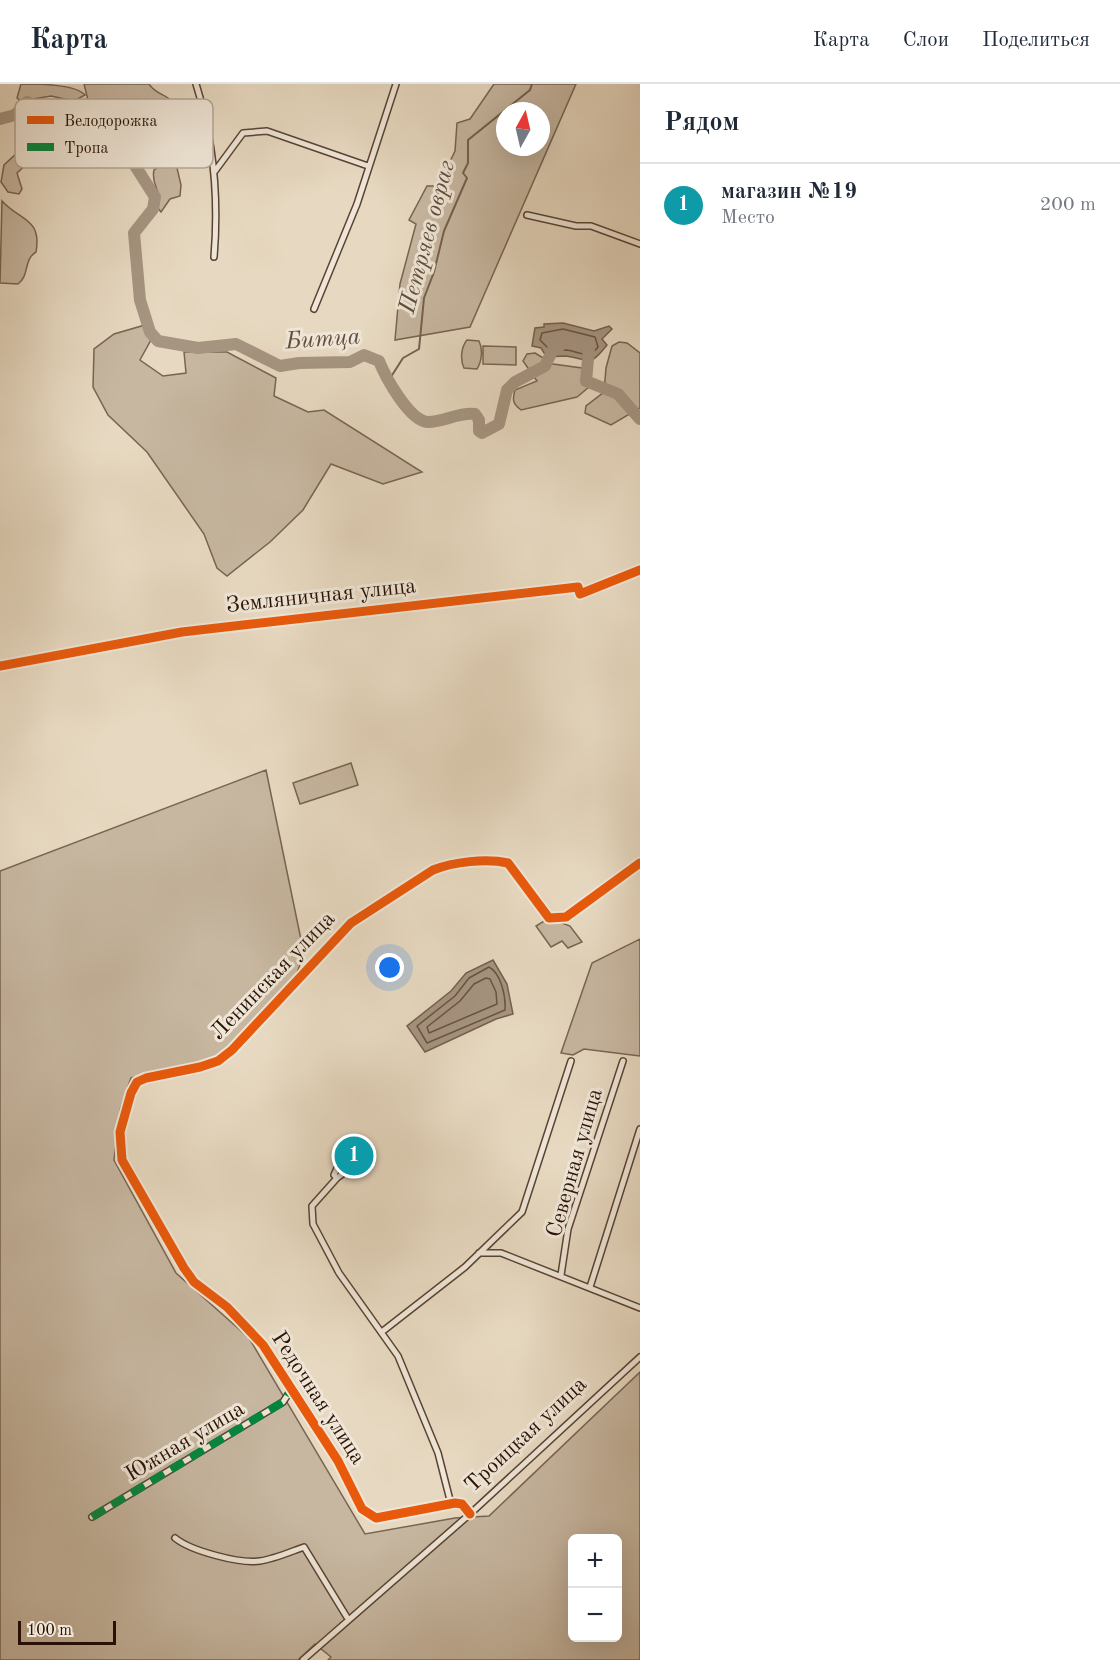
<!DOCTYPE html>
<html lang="ru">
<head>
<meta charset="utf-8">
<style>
	body { margin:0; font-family:"Old Standard TT",serif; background:#f6f6f7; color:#1f2937 }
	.controls { position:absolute; right:18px; bottom:18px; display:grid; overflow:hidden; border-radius:9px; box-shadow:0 6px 24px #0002 }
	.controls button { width:54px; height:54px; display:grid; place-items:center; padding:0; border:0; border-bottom:2px solid #e0e1e3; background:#fff; color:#1f2937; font:30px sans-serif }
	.compass { position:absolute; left:496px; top:18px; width:54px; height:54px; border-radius:50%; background:#fff; box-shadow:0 6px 24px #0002; rotate:8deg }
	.scale { position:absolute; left:18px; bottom:15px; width:98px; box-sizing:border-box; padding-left:6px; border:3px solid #291105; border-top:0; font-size:16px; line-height:21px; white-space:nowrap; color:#291105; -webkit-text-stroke:4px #efe6d7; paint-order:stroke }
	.you { position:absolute; left:390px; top:884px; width:21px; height:21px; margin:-15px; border:4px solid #fff; border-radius:50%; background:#1a73e8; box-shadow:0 0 0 9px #1a73e833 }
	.badge { display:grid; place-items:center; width:39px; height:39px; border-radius:50%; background:#ea580c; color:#fff; font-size:20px; font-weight:700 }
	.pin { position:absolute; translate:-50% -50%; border:3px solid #fff; box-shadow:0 2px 6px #0006 }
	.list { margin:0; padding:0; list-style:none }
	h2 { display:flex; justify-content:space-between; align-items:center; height:78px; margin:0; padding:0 24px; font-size:26px }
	h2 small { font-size:20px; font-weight:400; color:#747a83 }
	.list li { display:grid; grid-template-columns:39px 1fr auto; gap:18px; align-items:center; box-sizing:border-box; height:84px; padding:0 24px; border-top:2px solid #e0e1e3 }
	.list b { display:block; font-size:22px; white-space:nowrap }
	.list p { margin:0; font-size:20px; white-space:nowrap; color:#747a83 }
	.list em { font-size:20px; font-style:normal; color:#747a83 }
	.map { position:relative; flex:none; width:640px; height:1576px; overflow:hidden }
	header { display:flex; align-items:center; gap:36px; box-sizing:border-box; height:84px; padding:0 30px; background:#fff; border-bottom:2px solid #e0e1e3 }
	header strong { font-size:28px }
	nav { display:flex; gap:33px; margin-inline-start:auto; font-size:21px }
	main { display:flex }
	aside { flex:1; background:#fff }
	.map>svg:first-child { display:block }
	.green { fill:#c7b7a1; stroke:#786453; stroke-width:1.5; fill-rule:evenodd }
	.water { fill:#a69581; stroke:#74604f; stroke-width:1.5 }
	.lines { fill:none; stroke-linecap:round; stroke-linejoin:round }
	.shore { stroke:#685343; stroke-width:1.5 }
	.stream { stroke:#74604f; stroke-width:2 }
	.river { stroke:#a69581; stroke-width:12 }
	.street-casing { stroke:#584334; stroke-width:8 }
	.street { stroke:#efe6d7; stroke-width:5 }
	.quiet { stroke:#00873e; stroke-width:8; stroke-dasharray:15 8; stroke-linecap:butt }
	.cycleway-casing { stroke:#efe6d7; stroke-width:13 }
	.cycleway { stroke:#e8590c; stroke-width:9 }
	.labels { text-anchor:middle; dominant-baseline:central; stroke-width:6; stroke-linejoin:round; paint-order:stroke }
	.street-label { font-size:22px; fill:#291105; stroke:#efe6d7 }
	.water-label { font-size:24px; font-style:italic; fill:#614c3d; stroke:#efe6d7 }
	.key { fill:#efe6d7; stroke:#b4a698; stroke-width:1.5 }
	.key-label { font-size:16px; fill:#291105 }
</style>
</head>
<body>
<header>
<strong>Карта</strong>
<nav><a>Карта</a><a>Слои</a><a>Поделиться</a></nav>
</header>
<main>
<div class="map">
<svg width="640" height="1576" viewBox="0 0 640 1576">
	<rect width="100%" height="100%" fill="#e7d9c1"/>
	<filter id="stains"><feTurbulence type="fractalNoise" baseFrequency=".00333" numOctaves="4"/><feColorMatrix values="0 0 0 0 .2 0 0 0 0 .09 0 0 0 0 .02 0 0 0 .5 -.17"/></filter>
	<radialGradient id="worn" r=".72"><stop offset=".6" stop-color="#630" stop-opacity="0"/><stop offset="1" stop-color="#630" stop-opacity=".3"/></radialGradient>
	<!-- green -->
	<path class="green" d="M21,0C39,0 75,0 85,11L74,17L51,12L21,17L17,14Z
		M84,0H149C156,11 167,10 172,18C182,32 195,43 204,57L203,69L196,79L185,77L177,84L181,101L180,112L170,115L161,128L157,123C164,108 150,101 154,86L163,80L165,75L161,65L160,48L155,45L151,48L145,64L128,67L119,52L108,49L110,38L106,33L90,24Z
		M494,0H576L470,243L395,256L400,200L416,140L409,136L427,102H438L455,67L457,39L470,35ZM505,27H541V63H505Z
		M28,68L31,73L29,78L17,89L22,105L19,110L8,108L1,98L4,81L17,69Z
		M2,117C20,137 42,134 36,168C23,176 30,191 18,200L0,199Z
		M145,241L152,254L140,276L163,292L186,289L184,268H227L276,294L274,312L308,328L324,326L422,388L383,400L331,380L303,426L270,458L227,492L217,484L204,450L147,368L108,331L93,303L94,265L114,250Z
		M467,256L479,257C483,265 482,277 477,285L464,284C460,276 461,263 467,256Z
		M619,258L627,259L640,269V324L611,341L585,329L586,322L604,308L606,284L612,262Z
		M483,262L516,263V281L483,280Z
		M535,269L553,280L582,284L588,288L589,303L577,313L521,326C513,320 512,316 515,306L537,297L523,277L527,270Z
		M351,679L358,701L300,720L293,699Z
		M266,686L304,870L292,902L220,974L131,994L120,1026L114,1076L176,1189L249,1254L365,1450L455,1434L489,1432L640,1288V1576H328L331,1573L315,1560L298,1576H0V787ZM572,1454H618V1554H572Z
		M549,834L570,842L582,858L568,864L562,857L551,863L536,842Z
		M640,855V972L584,965L573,971L561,969L592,879Z"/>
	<!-- water -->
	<path class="water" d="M563,239L594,247L609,242L612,245L602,255L607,261C588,285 590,275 566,272C559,272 553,273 546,272L541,264L532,262L535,244L544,243V240Z
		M493,876L507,900L513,930L496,935L425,968L407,942L451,907L466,889Z"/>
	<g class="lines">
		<!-- shore -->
		<path class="shore" d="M563,245L595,253L598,263C588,276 580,268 567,266C562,266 556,267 551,267L540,256L542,249Z
			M489,883C501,889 506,913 505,926L427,959L417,942L455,912L469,894Z
			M486,894L490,895L496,908L497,920L429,949L427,943L460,917L474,900Z"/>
		<!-- stream -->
		<path class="stream" d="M389,296L403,274L419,265L424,214L434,188L444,147L467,94L463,89L468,79V56L530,6L532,0"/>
		<!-- river -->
		<path class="river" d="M0,35L15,31L27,18L45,25H68L103,55L118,61L134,80L155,113L153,125L134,149L140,216L150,248L158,257L198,264L236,260L280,282L299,279L350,278L364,271L379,277C385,292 409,337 428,338C445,338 458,328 475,330L479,336V347L482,349L499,340L507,306L515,298L545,282L554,263H559
			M585,263L589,264L586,297L618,310L640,335"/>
		<!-- street casing -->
		<g class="street-casing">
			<path id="street" d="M196,0C214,57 219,113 214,173
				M215,87L243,49L267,47L368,82
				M527,131L576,142H591L640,160
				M314,225L357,120L396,0
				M0,582L182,548L578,503L580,510L640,486
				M337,1094L334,1091C338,1081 345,1071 352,1063L360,1062L365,1069L364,1074L337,1094L312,1122L313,1140L339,1189L398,1272L438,1369L451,1420
				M479,1169H501L640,1224
				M561,1191L568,1145L623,977
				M590,1203L640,1045
				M383,1247L465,1183L522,1128L571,977
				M470,1430L462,1420L455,1419L376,1434L362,1425L338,1377L263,1261L227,1223L194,1198L184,1184L122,1076L120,1048L131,1009L137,998L146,994L200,983L218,977L232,966L351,839L433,786C453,778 486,774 508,779L549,834L566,833L640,779
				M92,1433L283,1318L291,1306
				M175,1454C191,1467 240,1480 260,1477C274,1475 290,1468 304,1463L348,1535
				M303,1576L470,1430L640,1273"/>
		</g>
		<!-- street -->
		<use href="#street" class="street"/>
		<!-- quiet -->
		<path class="quiet" d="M92,1433L283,1318L291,1306"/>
		<!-- cycleway casing -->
		<g class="cycleway-casing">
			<path id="cycleway" d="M0,582L182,548L578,503L580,510L640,486
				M470,1430L462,1420L455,1419L376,1434L362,1425L338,1377L263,1261L227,1223L194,1198L184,1184L122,1076L120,1048L131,1009L137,998L146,994L200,983L218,977L232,966L351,839L433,786C453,778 486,774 508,779L549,834L566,833L640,779"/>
		</g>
		<!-- cycleway -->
		<use href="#cycleway" class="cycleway"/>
	</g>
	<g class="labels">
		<!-- street labels -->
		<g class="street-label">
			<text transform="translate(321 512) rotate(-6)">Земляничная улица</text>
			<text transform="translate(273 892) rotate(-46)">Ленинская улица</text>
			<text transform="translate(575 1079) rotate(-74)">Северная улица</text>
			<text transform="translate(318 1314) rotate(57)">Редочная улица</text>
			<text transform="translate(526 1351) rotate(-43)">Троицкая улица</text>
			<text transform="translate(185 1358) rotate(-31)">Южная улица</text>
		</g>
		<!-- water labels -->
		<g class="water-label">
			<text transform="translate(428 153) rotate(-75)">Петряев овраг</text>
			<text transform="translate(323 256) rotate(-4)">Битца</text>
		</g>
	</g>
	<!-- legend -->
	<rect x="15" y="15" width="198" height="69" rx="9" class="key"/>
	<rect x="27" y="32" width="27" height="8" fill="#e8590c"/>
	<rect x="27" y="59" width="27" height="8" fill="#00873e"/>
	<g class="key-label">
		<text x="64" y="42">Велодорожка</text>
		<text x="64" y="69">Тропа</text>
	</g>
	<rect width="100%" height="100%" filter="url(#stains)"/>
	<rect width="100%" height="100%" fill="url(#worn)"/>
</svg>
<div class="controls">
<button>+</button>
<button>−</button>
</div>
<svg class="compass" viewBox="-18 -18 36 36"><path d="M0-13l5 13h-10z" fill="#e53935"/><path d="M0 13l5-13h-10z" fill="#747a83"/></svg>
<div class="scale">100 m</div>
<div class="you"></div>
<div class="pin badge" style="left:354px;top:1072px;background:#0f9aa8">1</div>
</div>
<aside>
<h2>Рядом<small></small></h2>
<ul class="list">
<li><span class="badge" style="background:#0f9aa8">1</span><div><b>магазин №19</b><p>Место</p></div><em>200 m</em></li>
</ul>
</aside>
</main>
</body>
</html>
